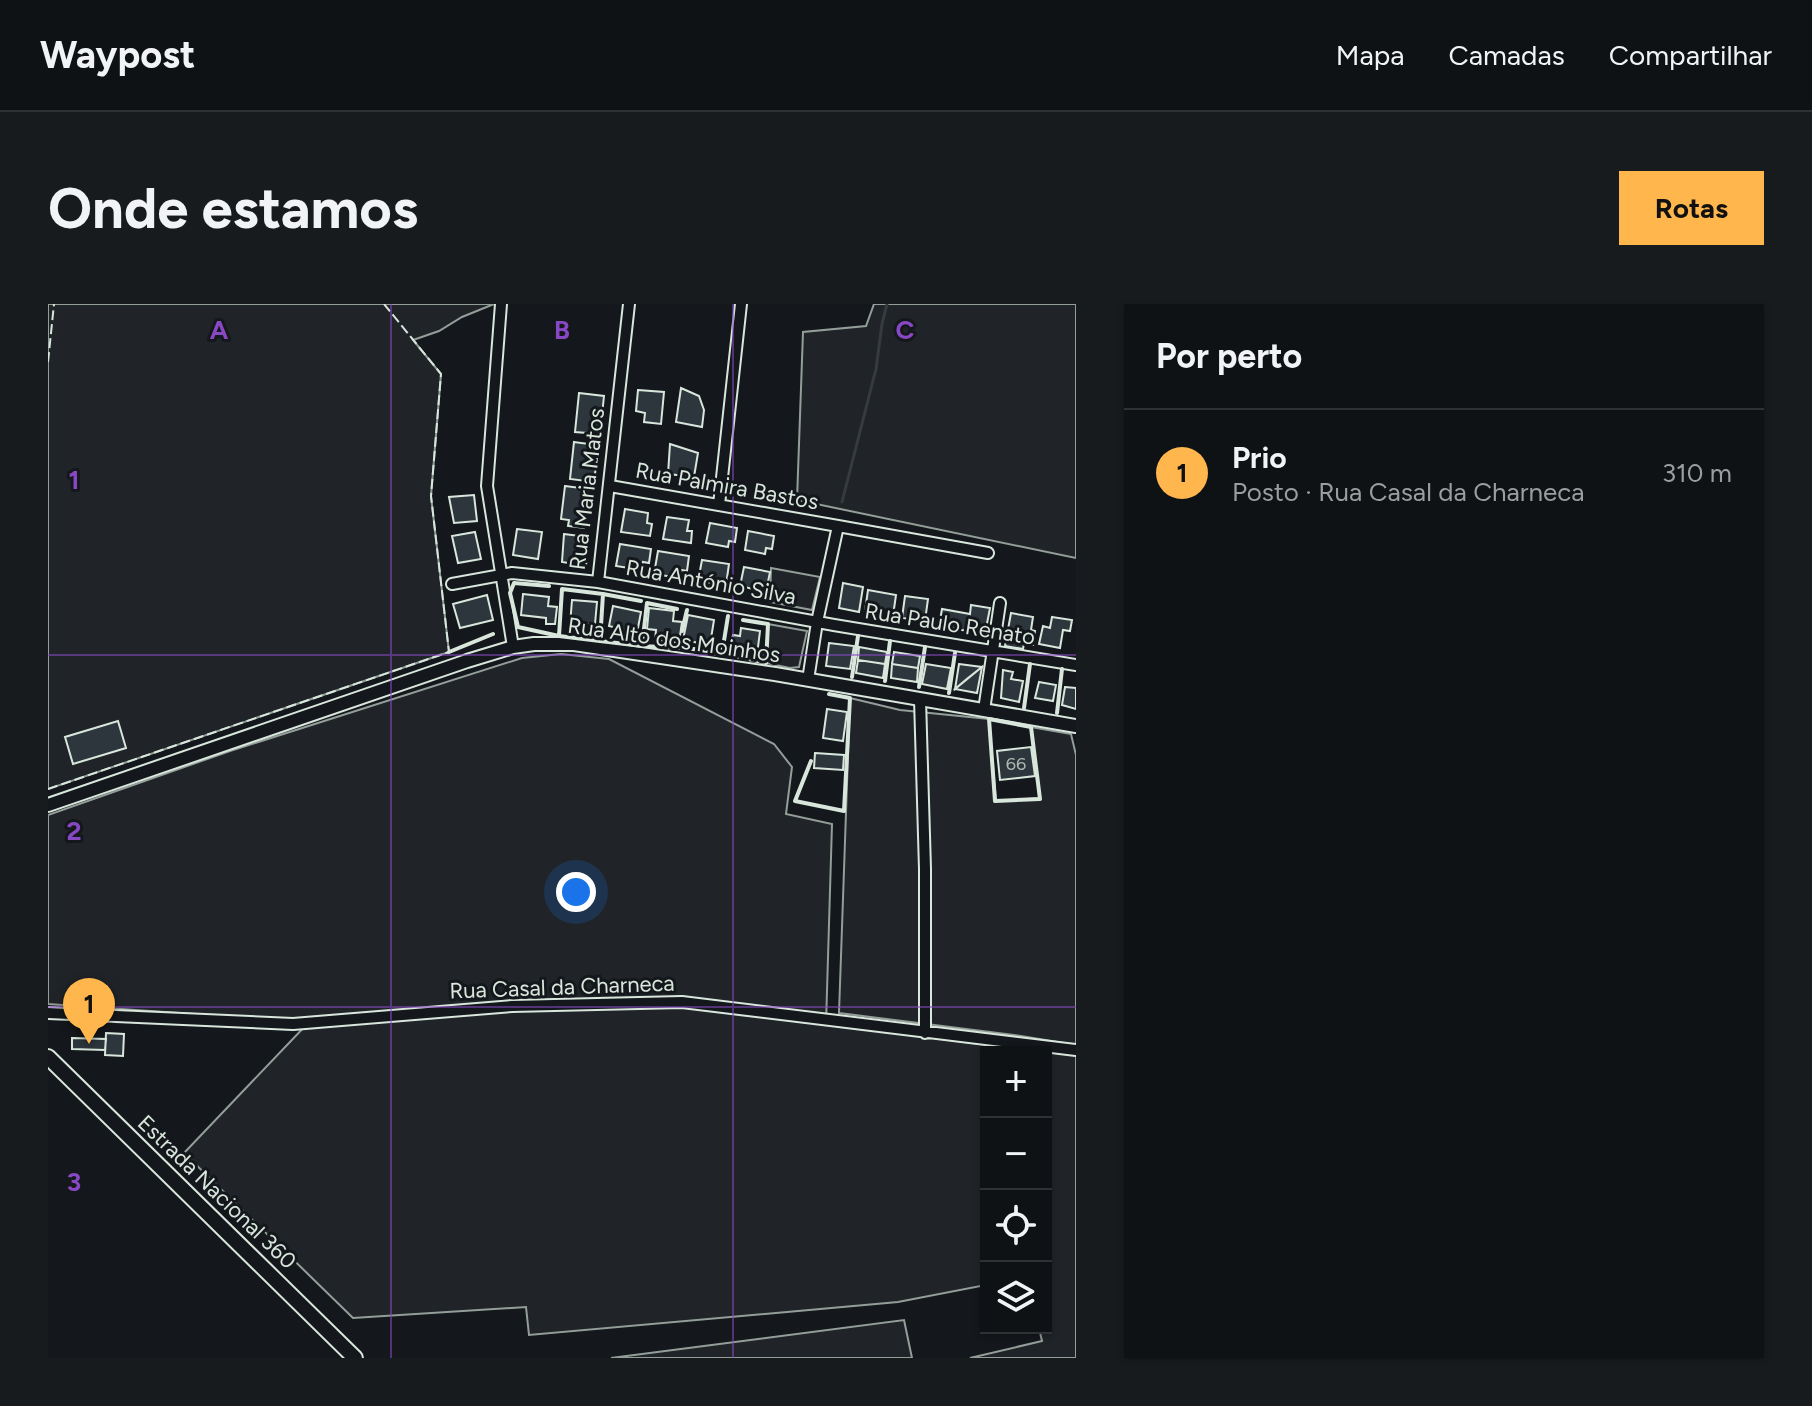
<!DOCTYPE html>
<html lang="pt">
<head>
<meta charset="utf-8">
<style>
	body { margin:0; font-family:Figtree,sans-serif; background:#181b1e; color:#f1f3f6 }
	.controls { position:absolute; right:24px; bottom:24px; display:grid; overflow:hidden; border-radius:0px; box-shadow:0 2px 6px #0004 }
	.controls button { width:72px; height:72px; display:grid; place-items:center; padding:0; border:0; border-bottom:2px solid #2f3234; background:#0f1215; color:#f1f3f6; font:40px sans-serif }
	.you { position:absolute; left:528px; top:588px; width:28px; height:28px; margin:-20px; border:6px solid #fff; border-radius:50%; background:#1a73e8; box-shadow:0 0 0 12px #1a73e833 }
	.badge { display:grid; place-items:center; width:52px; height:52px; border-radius:50%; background:#ffb74d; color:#111; font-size:26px; font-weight:700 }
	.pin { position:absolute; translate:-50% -66px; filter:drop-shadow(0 2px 4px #0008) }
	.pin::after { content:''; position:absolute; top:42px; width:28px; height:24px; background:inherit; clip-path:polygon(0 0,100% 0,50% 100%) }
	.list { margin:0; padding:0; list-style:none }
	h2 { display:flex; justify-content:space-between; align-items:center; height:104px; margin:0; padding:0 32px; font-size:34px }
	h2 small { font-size:26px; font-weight:400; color:#9b9ea0 }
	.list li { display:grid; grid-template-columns:52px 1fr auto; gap:24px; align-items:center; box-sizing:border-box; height:128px; padding:0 32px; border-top:2px solid #2f3234 }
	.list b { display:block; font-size:30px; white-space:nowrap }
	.list p { margin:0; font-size:26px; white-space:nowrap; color:#9b9ea0 }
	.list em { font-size:26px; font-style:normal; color:#9b9ea0 }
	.icon { flex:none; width:44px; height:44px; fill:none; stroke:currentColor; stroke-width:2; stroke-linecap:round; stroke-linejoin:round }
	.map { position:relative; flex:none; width:1028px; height:1054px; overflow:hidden; border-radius:0px }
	header { display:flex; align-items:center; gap:48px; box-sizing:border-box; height:112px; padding:0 40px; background:#0f1215; border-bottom:2px solid #2f3234 }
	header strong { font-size:38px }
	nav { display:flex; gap:44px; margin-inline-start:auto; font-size:28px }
	.intro { display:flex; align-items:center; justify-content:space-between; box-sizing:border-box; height:192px; padding:0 48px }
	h1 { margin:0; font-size:56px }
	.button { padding:20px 36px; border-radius:0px; background:#ffb74d; color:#111; font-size:28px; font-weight:700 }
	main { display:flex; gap:48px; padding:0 48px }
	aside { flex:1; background:#0f1215; border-radius:0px; box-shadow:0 2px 6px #0004 }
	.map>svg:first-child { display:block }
	.green { fill:#202428; stroke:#939e99; stroke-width:2 }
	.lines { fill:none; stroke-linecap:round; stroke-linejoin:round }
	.stream { stroke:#363b3e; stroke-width:3 }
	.building { fill:#2c363c; stroke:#d8e6dc; stroke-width:2 }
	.minor-casing { stroke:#d8e6dc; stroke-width:14 }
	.tertiary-casing { stroke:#d8e6dc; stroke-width:16 }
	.secondary-casing { stroke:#d8e6dc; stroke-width:18 }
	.minor { stroke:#14181c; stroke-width:10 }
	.tertiary { stroke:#14181c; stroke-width:12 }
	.secondary { stroke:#14181c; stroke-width:14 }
	.fence { stroke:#d8e6dc; stroke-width:2; stroke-dasharray:10 4; stroke-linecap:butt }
	.wall { stroke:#d8e6dc; stroke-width:4 }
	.grid { fill:none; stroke:#8948c3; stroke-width:2; stroke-opacity:0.55 }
	.labels { text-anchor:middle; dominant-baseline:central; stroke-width:6; stroke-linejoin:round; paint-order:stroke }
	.number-label { font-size:18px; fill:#adbab4 }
	.street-label { font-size:22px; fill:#d8e6dc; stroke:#14181c }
	.grid-label { font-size:26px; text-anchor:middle; font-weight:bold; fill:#8948c3; stroke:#14181c; stroke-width:6; stroke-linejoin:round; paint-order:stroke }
</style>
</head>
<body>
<header>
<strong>Waypost</strong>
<nav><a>Mapa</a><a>Camadas</a><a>Compartilhar</a></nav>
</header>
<div class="intro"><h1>Onde estamos</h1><a class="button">Rotas</a></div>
<main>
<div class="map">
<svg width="1028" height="1054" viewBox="0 0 1028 1054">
	<rect width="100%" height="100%" fill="#14181c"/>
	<!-- green -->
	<path class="green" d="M0,0H446L414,13L391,27L365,36L393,70L383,192L401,348L0,485Z
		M826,0H1028V254L749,196L755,28L818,22Z
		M723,264L772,273L764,306L722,298Z
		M720,320L759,327L751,363L742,364L718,359Z
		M513,350L561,355L726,440L744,463L738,510L784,520L778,720L994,748H938V981L850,998L481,1031L478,1003L305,1014L136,849L261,718L0,700V511L182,447L474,354Z
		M802,394L852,406L941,415L948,497L992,494L983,423L1023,430L1028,451V741L973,732L791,709Z
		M998,748L1028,751V1054H922L994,1037L991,1024H998Z
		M856,1016L864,1054H563Z"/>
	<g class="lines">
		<!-- stream -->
		<path class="stream" d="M794,198L828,65L834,20L839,0"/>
	</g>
	<!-- building -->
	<path class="building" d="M633,84L651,92L656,106L654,123L628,118Z
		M590,86L616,88L613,120L596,118L597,109L588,107Z
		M531,89L556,92L552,130L527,128Z
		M526,138L541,140L540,145L550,146L546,178L522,175Z
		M622,140L650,149L646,173L620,170Z
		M517,182L541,185L536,224L520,222L521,216L513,215Z
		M426,191L429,217L406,219L401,193Z
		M577,205L600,209L599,219L604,220L602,232L573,228Z
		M619,213L641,216L639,227H644L643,239L615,235Z
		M662,219L689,224L687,238L681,237L680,243L658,239Z
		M469,225L494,228L490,255L465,251Z
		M700,227L726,232L724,245L718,244L717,250L697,246Z
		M427,228L433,255L410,259L404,232Z
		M516,230L540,233L538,262L514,258Z
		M572,240L603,245L601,259L595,258L594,266L568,262Z
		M610,247L641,252L639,267L633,266L632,274L606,270Z
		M654,256L681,260L678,281L650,277Z
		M696,263L722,268L718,288L692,282Z
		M795,279L815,283L811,308L791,304Z
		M820,286L848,291L845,312L817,307Z
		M475,290L501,293L500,302L509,303L507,320H498V314L473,311Z
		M439,291L445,316L412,324L405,300Z
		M857,292L880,295L877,317L854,314Z
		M524,296L549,298L547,320L522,321Z
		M923,301L942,304L937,330L891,322L894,305L922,310Z
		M565,302L593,308L589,329L561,322Z
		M601,304L626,307L625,317L634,318L631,339L607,336L608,326L599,325Z
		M963,309L985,313L983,326L987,327L985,341L976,340L975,345L957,342Z
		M640,311L666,316L662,341L635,336Z
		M1004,313L1024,316L1022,327L1015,326L1012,344L991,340L995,322L1002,324Z
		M693,324L712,327L709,351L682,347L685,331L692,332Z
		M781,339L806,342L802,365L778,362Z
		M811,343L839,348L837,360L810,356Z
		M846,348L872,352L870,364L844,360Z
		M810,356L837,360L835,374L808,369Z
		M844,360L870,364L869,378L843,374Z
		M878,360L903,364L899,385L874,380Z
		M911,360L934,363L907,385Z
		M934,363L929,389L907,385L920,374Z
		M955,366L965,368L963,375L975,377L971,398L953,394Z
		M991,378L1008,381L1005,397L987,394Z
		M1017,383L1028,384V405L1014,401Z
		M779,405L799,408L795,437L775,434Z
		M70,417L78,444L25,460L17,433Z
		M983,443L987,472L952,476L949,447Z
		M767,449L796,451L795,466L766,464Z
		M58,729L76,730L75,752L57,751Z
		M24,734L58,735L57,746L24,745Z"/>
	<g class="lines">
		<!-- minor casing -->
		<g class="minor-casing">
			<path id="minor" d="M453,0L439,182L465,343
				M562,182L790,222
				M671,201L693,0
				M550,278L786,321L1028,361
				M404,280L464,269L550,278L581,0
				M760,376L769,318L790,222L940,249
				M872,395L877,565V729
				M936,406L952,299
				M0,709L245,720L464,702L634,698L1028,746"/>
		</g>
		<!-- tertiary casing -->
		<g class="tertiary-casing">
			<path id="tertiary" d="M0,501L419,357L465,343L486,340H526L727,370L1028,422"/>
		</g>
		<!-- secondary casing -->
		<g class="secondary-casing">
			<path id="secondary" d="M0,753L307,1054"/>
		</g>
		<!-- minor -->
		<use href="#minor" class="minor"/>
		<!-- tertiary -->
		<use href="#tertiary" class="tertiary"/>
		<!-- secondary -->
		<use href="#secondary" class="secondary"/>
		<!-- fence -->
		<path class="fence" d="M0,58L6,0
			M0,485L401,348L383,192L393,70L336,0"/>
		<!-- wall -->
		<path class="wall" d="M501,282L466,279L462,289L470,323L511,332
			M593,297L555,290L552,337L594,342
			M629,305L599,299L594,342L631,344
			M680,312L674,349L718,359L720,320L695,316
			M634,327L639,306
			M552,337L511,332L514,285L555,290
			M631,343L674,349
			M401,348L445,330
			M804,373L810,332
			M837,377L842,337
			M871,383L877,343
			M901,389L907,349
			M976,404L982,360
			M1009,409L1014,365
			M941,415L983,423L992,495L947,497Z
			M763,457L747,497L796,507L802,394L781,390"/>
	</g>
	<!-- grid -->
	<path class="grid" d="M343,0V1054M685,0V1054M0,351H1028M0,703H1028"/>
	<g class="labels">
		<!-- number labels -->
		<g class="number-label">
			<text x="968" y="460">66</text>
		</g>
		<!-- street labels -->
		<g class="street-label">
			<text transform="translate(679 182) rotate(10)">Rua Palmira Bastos</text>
			<text transform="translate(539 185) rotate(-83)">Rua Maria Matos</text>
			<text transform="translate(663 278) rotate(10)">Rua António Silva</text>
			<text transform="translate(902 320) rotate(9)">Rua Paulo Renato</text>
			<text transform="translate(626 336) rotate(8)">Rua Alto dos Moinhos</text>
			<text transform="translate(514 683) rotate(-2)">Rua Casal da Charneca</text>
			<text transform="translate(169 888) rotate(44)">Estrada Nacional 360</text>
		</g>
	</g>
	<g class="grid-label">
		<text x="171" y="35">A</text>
		<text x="514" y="35">B</text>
		<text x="857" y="35">C</text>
		<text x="26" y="185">1</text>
		<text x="26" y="536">2</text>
		<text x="26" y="887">3</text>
	</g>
</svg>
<div class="controls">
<button>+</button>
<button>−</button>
<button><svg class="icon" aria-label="locate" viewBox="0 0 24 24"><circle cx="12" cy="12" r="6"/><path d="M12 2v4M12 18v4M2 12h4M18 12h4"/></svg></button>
<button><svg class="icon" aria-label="layers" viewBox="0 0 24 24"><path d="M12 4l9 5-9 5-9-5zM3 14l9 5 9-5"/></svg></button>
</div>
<div class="you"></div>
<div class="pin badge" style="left:41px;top:740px">1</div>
</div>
<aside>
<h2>Por perto<small></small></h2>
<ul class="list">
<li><span class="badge">1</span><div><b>Prio</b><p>Posto · Rua Casal da Charneca</p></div><em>310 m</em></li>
</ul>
</aside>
</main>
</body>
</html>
